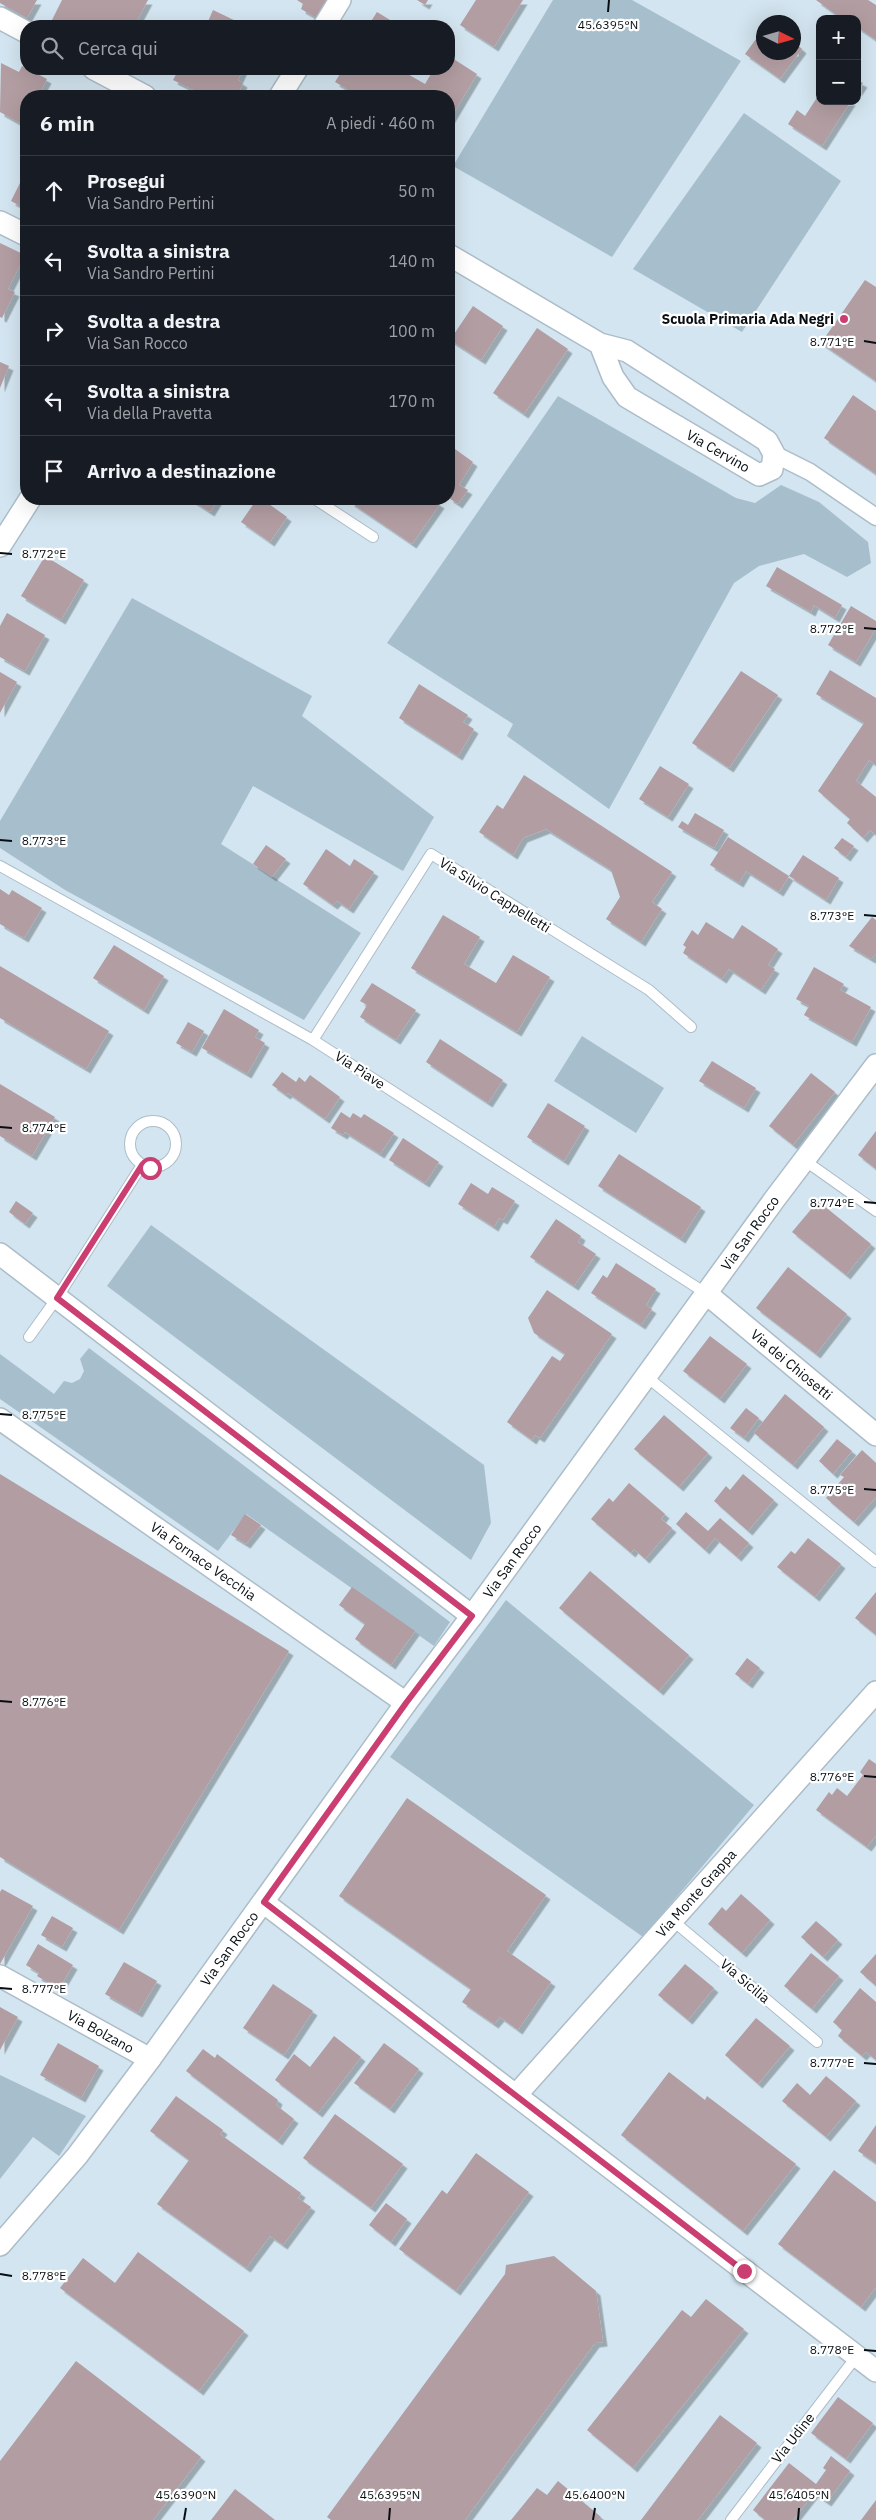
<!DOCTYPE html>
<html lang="it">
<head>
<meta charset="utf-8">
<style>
	body { margin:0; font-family:"IBM Plex Sans",sans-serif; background:#20242c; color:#f1f3f6 }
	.controls { position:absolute; right:15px; top:15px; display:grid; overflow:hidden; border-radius:10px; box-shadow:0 5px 20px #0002 }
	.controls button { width:45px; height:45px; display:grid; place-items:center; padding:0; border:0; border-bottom:1px solid #363941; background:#171b24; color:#f1f3f6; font:25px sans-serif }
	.compass { position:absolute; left:756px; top:15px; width:45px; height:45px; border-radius:50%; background:#171b24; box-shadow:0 5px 20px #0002; rotate:95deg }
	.stop { position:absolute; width:15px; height:15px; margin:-11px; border:4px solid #ca3e71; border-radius:50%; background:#fff }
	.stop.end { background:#ca3e71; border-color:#fff; box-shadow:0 1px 5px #0008 }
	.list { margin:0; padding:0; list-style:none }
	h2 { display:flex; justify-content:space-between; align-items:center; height:65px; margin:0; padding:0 20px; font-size:21px }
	h2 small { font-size:16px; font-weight:400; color:#9ea1a6 }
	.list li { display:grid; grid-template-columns:32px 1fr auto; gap:15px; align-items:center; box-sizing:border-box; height:70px; padding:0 20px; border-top:1px solid #363941 }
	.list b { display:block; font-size:19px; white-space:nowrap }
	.list p { margin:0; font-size:16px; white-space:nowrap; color:#9ea1a6 }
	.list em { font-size:16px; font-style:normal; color:#9ea1a6 }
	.icon { flex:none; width:28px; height:28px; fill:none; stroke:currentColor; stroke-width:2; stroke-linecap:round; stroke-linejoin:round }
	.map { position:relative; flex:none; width:876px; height:2520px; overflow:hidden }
	.search { position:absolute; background:#171b24; box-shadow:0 5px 20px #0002; left:20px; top:20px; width:435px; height:55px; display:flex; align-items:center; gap:12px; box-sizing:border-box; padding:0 18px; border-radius:20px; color:#9ea1a6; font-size:19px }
	.panel { position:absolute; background:#171b24; box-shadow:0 5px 20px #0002; left:20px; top:90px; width:435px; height:415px; border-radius:20px }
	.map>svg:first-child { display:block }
	.green { fill:#a7bfcd }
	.building { fill:#b29da2; filter:url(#shadow) }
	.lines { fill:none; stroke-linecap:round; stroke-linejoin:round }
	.service-casing { stroke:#acbdc8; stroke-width:12 }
	.pedestrian-casing { stroke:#acbdc8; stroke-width:19 }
	.minor-casing { stroke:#acbdc8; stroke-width:24 }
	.service { stroke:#fff; stroke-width:10 }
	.pedestrian { stroke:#fff; stroke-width:16 }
	.minor { stroke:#fff; stroke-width:21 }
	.route { stroke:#ca3e71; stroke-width:6 }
	.ticks { fill:none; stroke:#080e12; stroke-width:2 }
	.poi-dot { fill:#ca3e71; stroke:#fff; stroke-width:2 }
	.labels { text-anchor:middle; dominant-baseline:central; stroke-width:4.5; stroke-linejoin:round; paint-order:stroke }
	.poi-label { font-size:14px; font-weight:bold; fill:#080e12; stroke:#fff; text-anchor:end }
	.street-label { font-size:14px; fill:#080e12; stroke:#fff }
	.ticks-label { font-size:12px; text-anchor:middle; fill:#080e12; stroke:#fff; stroke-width:4.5; stroke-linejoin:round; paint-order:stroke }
</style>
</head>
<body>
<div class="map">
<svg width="876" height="2520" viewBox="0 0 876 2520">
	<defs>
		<filter id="shadow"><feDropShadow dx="4.5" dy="4.5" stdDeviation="0" flood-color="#0004"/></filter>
	</defs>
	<rect width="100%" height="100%" fill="#d3e5f0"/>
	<!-- green -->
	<path class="green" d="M553,0H632L741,61L612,257L453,166Z
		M744,113L841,181L742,332L633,269Z
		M558,396L736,498L755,503L781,485L819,502L868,542L871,563L847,577L804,554L759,566L734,583L609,809L507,736L513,724L387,643Z
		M132,598L312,696L302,716L434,817L403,871L253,786L221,844L361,933L304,1020L65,890L0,848V821Z
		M582,1036L664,1088L636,1133L554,1081Z
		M151,1225L484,1465L491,1523L471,1560L107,1286Z
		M89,1348L450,1622L434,1646L246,1514L218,1551L0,1399V1354L54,1394L64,1381L72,1383L80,1379L84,1371L80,1359Z
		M506,1600L754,1805L643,1937L390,1757Z
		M0,2075L86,2116L59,2156L33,2137L0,2179Z"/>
	<!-- building -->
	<path class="building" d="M0,0H37L27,18L0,3Z
		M62,0H148L134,26H64L52,20Z
		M297,0H334L322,21L301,9L303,4Z
		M417,0H428L425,5Z
		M476,0H523L494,47L460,25Z
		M816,0H868L876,5V40L857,27V19H842Z
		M213,10L236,21L234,25L237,26H206Z
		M377,12L400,26H368Z
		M764,28V52H794V42L802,49L780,79L745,54Z
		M449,56L477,74L449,121V96H359L335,82L343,69H399L425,84L434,69H449Z
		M1,63L19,72L22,66L47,79L38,96H26V119L23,125L0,112Z
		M179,69H243L238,80L243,83L237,96H206L173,80Z
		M857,80L863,83L857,92Z
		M820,93V101H851L822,146L788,124L797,110L805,116Z
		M26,171V209L11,201Z
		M0,243L25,255L8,289L15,292L2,318L0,317Z
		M865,280L876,287V381L821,343Z
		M473,306L503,326L481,360L450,340Z
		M537,328L568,349L524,414L493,393Z
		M0,362L9,366L0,388Z
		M853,395L876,411V474L824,438Z
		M455,449L473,462L459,485L468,490L458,504L449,498V459Z
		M190,499H218L210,512Z
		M257,499H262L287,517L270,542L241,522Z
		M352,499H432L440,504L412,544L350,502Z
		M45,556L84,580L61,620L21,596Z
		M777,567L842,605L835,618L814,605L811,612L766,586Z
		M851,606L876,621V628L856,662L828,645Z
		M7,613L45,635L25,671L0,657V626Z
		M830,670L876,698V765L869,760L856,781L876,797V835L870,830L863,838L847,823L850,819L818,791L864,723L816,694Z
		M741,671L778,695L729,768L692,743Z
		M0,672L17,682L0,713Z
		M419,684L468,715L463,722L474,729L458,756L399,718Z
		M660,766L689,784L668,817L639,799Z
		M524,775L672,872L652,902L662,909L641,942L606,919L620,897L611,870L546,829L523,838L513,855L479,832L497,805L503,809Z
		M695,813L724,830L714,848L678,827L682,821L688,825Z
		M728,837L789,876L779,892L746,871L739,883L710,865Z
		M842,838L854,846L846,857L834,848Z
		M266,845L286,859L272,877L253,864Z
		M326,849L350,866L354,859L374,872L349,909L337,901L333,905L303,884Z
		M803,855L839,878L826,900L789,876Z
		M0,889L9,895L12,890L42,908L24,938L0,924Z
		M443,915L480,937L464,964L496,983L513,955L550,977L517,1032L411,968Z
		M872,917L876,920V954L871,959L849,946Z
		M706,922L733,939L742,925L778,949L768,965L775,969L761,990L729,969L722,979L683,953L686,947L683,945L692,930L698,935Z
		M114,945L164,976L144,1010L93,978Z
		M0,966L109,1031L86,1069L0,1018Z
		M814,967L844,984L840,990L871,1007L852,1042L804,1015L809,1006L796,999Z
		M372,983L416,1010L396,1040L360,1017L367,1005L360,1001Z
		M224,1009L259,1030L255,1037L265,1043L247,1074L202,1048Z
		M188,1022L204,1031L192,1052L176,1043Z
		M440,1039L503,1080L488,1103L426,1062Z
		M712,1061L756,1088L744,1108L699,1081Z
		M282,1072L296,1082L299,1077L305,1082L310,1075L340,1097L325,1119L288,1093L286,1095L272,1085Z
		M811,1073L835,1092L793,1145L769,1126Z
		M0,1084L55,1117L32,1156L0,1136Z
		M548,1103L585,1126L564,1161L527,1137Z
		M341,1112L350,1118L353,1113L361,1118L364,1114L394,1133L380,1154L345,1132L343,1135L331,1128Z
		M876,1131V1169L858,1155Z
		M403,1138L439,1162L425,1183L389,1160Z
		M619,1154L701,1207L681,1239L598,1186Z
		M471,1183L488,1194L492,1187L515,1201L503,1220L499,1218L494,1227L458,1204Z
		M16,1201L33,1213L25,1224L9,1212Z
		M818,1201L871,1244L846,1275L792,1232Z
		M556,1219L581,1236L578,1242L596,1254L574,1286L530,1257Z
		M616,1263L656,1289L646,1305L652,1309L641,1325L591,1293L603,1275L607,1278Z
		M788,1267L847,1314L816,1354L756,1308Z
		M547,1290L612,1334L540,1438L535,1435L532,1440L507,1422L552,1356L560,1361L565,1354L534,1333L528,1318Z
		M710,1336L747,1364L720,1399L683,1371Z
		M785,1394L824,1427L793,1465L754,1433Z
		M746,1408L759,1418L744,1438L730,1428Z
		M664,1415L708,1453L679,1487L634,1449Z
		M837,1439L852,1451L833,1474L819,1461Z
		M862,1450L876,1463V1497L854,1522L826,1498L844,1477L840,1475Z
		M0,1474L289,1651L119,1930L0,1857Z
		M743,1474L774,1500L748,1531L714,1501L726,1486L730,1490Z
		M629,1483L665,1514L661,1519L672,1528L645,1559L634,1549L631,1553L591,1519L609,1498L613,1502Z
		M686,1512L708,1531L720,1518L749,1543L737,1557L715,1538L705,1550L676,1524Z
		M245,1514L261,1525L246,1544L231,1535Z
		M808,1538L841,1564L815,1597L777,1567L791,1551L795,1554Z
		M590,1571L689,1655L659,1691L559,1608Z
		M352,1587L415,1631L391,1665L355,1639L365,1624L339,1605Z
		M876,1592V1635L855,1618Z
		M747,1658L760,1668L748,1684L735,1674Z
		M869,1759L876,1764V1835L867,1847L816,1810L829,1792L832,1795L837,1788L847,1796L863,1775L860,1772Z
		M407,1798L546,1895L507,1951L551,1982L518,2030L500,2017L494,2024L462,2002L471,1989L339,1896Z
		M2,1889L33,1906L0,1964V1892Z
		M741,1894L770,1920L742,1953L708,1924L722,1907L726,1911Z
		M52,1916L73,1928L62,1947L41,1935Z
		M816,1921L838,1940L823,1957L801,1937Z
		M38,1944L73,1965L59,1989L37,1976L39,1973L26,1965Z
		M811,1953L839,1976L812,2009L784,1986Z
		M876,1954V1986L860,1972Z
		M124,1962L157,1981L138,2013L105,1994Z
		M685,1964L714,1988L688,2020L658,1995Z
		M273,1984L313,2011L284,2055L243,2028Z
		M860,1988L876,2002V2060L866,2052L862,2056L838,2036L842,2030L833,2022Z
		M0,2007L18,2017L0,2050Z
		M756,2018L790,2046L758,2084L725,2055Z
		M334,2036L361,2057L318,2113L275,2080L294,2054L310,2067Z
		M58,2043L99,2066L81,2098L40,2075Z
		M384,2043L419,2069L390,2109L354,2083Z
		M203,2049L215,2058L217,2054L278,2100L276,2105L294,2119L278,2141L186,2071Z
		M669,2072L705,2100L707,2096L796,2164L743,2231L621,2135Z
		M826,2076L856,2101L826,2137L782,2101L797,2083L810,2095Z
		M176,2096L223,2130L220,2134L301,2193L298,2198L311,2207L283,2245L270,2236L246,2268L157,2204L189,2160L150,2131Z
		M335,2114L403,2164L371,2208L303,2158Z
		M876,2125V2163L858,2151Z
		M476,2153L529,2192L456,2291L399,2249L442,2190L447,2194Z
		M834,2170L876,2202V2287L861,2307L778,2244Z
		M386,2203L407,2219L391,2242L369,2225Z
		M138,2252L244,2331L199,2391L60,2288L83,2258L115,2283Z
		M554,2256L596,2291L603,2342L595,2343L465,2520H331L327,2517L505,2274L506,2265Z
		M706,2299L744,2329L633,2468L587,2430L682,2310L691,2317Z
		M76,2361L201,2457L153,2520H0V2461Z
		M838,2397L873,2423L846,2459L811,2433Z
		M720,2415L757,2443L698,2520H641Z
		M831,2456L850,2471L827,2502L814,2493L793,2520H765L753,2510L789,2463L816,2484L826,2470L823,2468Z
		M558,2481L601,2517L598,2520H511L537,2488L547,2495Z
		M235,2489L275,2520H211Z
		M876,2500V2520H861Z"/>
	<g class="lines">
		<!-- service casing -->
		<g class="service-casing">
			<path id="service" d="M315,499L373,537
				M0,866L313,1040L707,1294
				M313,1040L431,854L649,990L691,1027
				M130 1144a23 23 0 1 1 46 0a23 23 0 1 1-46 0Z
				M804,1160L876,1211
				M29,1337L57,1298L142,1165
				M647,1377L876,1562
				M672,1920L817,2042
				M731,2520L856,2357"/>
		</g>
		<!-- pedestrian casing -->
		<g class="pedestrian-casing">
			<path id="pedestrian" d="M774,454L810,472L876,517"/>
		</g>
		<!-- minor casing -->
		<g class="minor-casing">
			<g id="minor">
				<path d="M0,18L26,32"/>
				<path d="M324,26L340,0"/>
				<path d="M94,69L145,96"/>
				<path d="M280,96L297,69"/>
				<path d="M0,222L26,235"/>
				<path d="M449,255L600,344L627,351L767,441L774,454L772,469L759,475L627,397L613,377L600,344"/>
				<path d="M0,546L30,499"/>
				<path d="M0,1254L472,1616"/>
				<path id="s1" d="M707,1294L876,1435"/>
				<path id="s2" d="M0,1419L406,1703"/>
				<path d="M263,1902L876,2371"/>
				<path id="s3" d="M0,1976L150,2059"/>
				<path id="s4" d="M517,2094L876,1692"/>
				<path id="s5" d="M0,2245L77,2156L150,2059L406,1703L472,1616L774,1200L876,1065"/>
			</g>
		</g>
		<!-- service -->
		<use href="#service" class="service"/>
		<!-- pedestrian -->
		<use href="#pedestrian" class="pedestrian"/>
		<!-- minor -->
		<use href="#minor" class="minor"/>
	</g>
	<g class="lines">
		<!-- route -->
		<path class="route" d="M150,1168L142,1165L57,1298L472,1616L406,1703L264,1902L744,2271"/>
	</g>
	<!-- ticks -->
	<path class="ticks" d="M608,12L609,0M864,341L876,343M0,553L12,554M864,628L876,629M0,840L12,841M864,915L876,916M0,1127L12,1128M864,1202L876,1203M0,1414L12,1415M864,1489L876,1490M0,1701L12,1702M864,1776L876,1777M0,1988L12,1989M864,2063L876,2064M0,2274L12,2276M864,2350L876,2351M184,2520L186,2508M389,2520L390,2508M593,2520L595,2508M798,2520L799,2508"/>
	<!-- markers -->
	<circle class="poi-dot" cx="844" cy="319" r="5"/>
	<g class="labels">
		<!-- poi labels -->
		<g class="poi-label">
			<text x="834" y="319">Scuola Primaria Ada Negri</text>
		</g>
		<!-- street labels -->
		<g class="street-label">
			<text transform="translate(718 451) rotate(30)">Via Cervino</text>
			<text transform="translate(495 895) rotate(32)">Via Silvio Cappelletti</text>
			<text transform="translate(360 1070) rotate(33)">Via Piave</text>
			<text stroke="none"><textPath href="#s5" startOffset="1260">Via San Rocco</textPath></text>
			<text stroke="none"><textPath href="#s1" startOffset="110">Via dei Chiosetti</textPath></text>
			<text stroke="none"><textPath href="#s2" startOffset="248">Via Fornace Vecchia</textPath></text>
			<text stroke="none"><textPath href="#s5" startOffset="855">Via San Rocco</textPath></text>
			<text stroke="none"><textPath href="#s4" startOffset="269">Via Monte Grappa</textPath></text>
			<text stroke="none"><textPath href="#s5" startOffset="375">Via San Rocco</textPath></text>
			<text transform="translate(745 1981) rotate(40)">Via Sicilia</text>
			<text stroke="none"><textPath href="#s3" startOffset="115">Via Bolzano</textPath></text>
			<text transform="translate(793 2438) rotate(-52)">Via Udine</text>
		</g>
	</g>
	<g class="ticks-label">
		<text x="608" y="29">45.6395°N</text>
		<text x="832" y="346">8.771°E</text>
		<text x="44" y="558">8.772°E</text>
		<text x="832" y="633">8.772°E</text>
		<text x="44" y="845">8.773°E</text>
		<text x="832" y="920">8.773°E</text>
		<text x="44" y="1132">8.774°E</text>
		<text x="832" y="1207">8.774°E</text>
		<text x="44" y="1419">8.775°E</text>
		<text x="832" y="1494">8.775°E</text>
		<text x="44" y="1706">8.776°E</text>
		<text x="832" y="1781">8.776°E</text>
		<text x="44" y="1993">8.777°E</text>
		<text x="832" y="2067">8.777°E</text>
		<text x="44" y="2280">8.778°E</text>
		<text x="832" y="2354">8.778°E</text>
		<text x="186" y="2499">45.6390°N</text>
		<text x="390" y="2499">45.6395°N</text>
		<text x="595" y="2499">45.6400°N</text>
		<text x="799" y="2499">45.6405°N</text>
	</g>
</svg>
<div class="controls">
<button>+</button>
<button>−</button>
</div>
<svg class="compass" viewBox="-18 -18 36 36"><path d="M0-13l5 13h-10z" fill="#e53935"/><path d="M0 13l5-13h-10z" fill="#9ea1a6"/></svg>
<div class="stop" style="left:150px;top:1168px"></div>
<div class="stop end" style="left:744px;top:2271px"></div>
<div class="search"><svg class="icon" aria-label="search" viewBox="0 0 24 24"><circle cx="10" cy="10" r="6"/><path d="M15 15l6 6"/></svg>Cerca qui</div>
<section class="panel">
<h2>6 min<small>A piedi · 460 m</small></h2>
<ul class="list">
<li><svg class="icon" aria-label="ahead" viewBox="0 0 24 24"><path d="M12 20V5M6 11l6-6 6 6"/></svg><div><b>Prosegui</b><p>Via Sandro Pertini</p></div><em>50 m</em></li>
<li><svg class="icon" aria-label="left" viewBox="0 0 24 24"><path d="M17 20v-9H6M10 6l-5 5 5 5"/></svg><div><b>Svolta a sinistra</b><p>Via Sandro Pertini</p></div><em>140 m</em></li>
<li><svg class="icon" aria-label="right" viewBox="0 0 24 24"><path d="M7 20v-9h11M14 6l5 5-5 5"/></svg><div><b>Svolta a destra</b><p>Via San Rocco</p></div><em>100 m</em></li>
<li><svg class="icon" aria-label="left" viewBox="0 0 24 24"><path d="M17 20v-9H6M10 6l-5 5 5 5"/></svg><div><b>Svolta a sinistra</b><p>Via della Pravetta</p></div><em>170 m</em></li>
<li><svg class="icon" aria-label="arrive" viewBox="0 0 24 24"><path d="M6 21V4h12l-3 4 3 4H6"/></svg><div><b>Arrivo a destinazione</b></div></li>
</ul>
</section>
</div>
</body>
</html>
